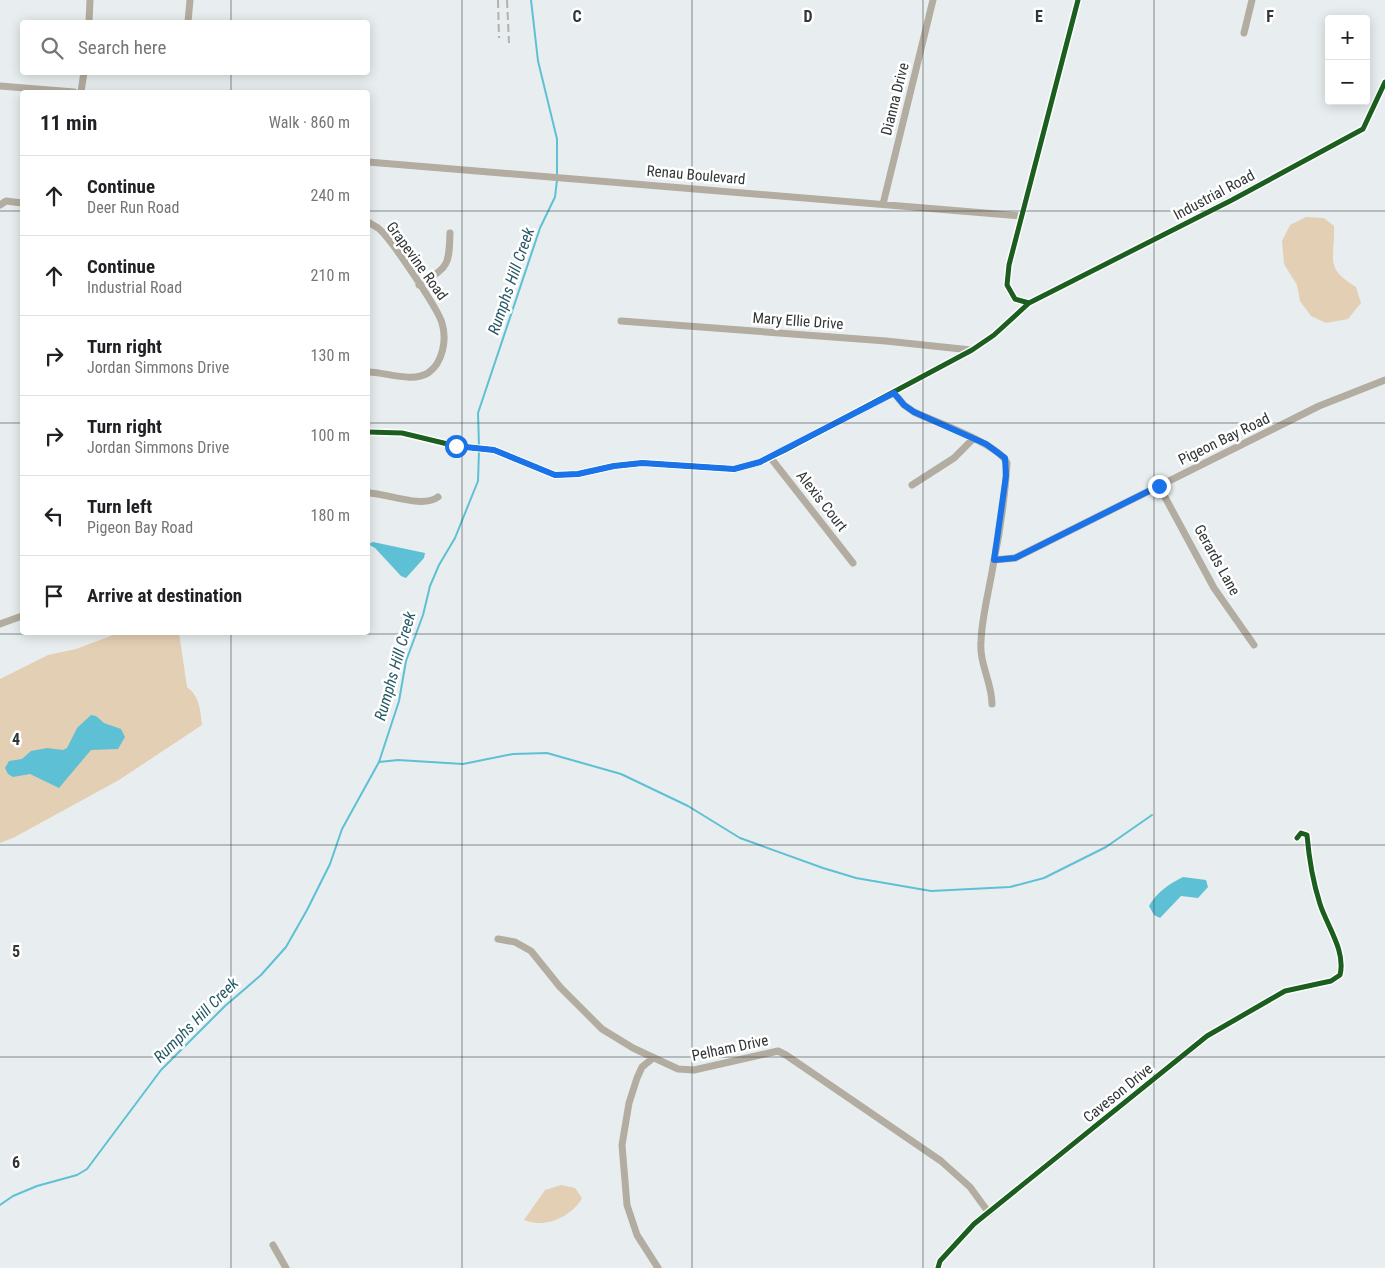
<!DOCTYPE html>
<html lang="en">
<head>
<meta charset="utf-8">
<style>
	body { margin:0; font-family:"Roboto Condensed",sans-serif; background:#f6f6f6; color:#202124 }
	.controls { position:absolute; right:15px; top:15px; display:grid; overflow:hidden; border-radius:5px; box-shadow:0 2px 12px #0003 }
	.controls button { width:45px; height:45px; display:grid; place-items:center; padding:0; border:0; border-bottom:1px solid #e0e0e0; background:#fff; color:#202124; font:25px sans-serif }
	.stop { position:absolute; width:15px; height:15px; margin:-11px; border:4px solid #1a73e8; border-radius:50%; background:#fff }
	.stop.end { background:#1a73e8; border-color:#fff; box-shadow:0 1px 5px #0008 }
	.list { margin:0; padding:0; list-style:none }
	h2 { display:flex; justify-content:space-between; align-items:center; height:65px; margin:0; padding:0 20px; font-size:21px }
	h2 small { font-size:16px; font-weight:400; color:#757577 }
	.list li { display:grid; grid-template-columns:32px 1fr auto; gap:15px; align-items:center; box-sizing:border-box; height:80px; padding:0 20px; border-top:1px solid #e0e0e0 }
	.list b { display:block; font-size:19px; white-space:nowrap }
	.list p { margin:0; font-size:16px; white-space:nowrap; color:#757577 }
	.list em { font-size:16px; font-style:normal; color:#757577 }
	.icon { flex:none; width:28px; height:28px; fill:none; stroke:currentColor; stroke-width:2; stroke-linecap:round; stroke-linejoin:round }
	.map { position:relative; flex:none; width:1385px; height:1268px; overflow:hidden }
	.search { position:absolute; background:#fff; box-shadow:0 2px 12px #0003; left:20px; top:20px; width:350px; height:55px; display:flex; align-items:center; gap:12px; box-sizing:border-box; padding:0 18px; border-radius:5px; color:#757577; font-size:19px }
	.panel { position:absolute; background:#fff; box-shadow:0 2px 12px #0003; left:20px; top:90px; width:350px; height:545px; border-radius:5px }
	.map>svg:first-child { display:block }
	.green { fill:#e3cfb3 }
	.water { fill:#5ec0d4 }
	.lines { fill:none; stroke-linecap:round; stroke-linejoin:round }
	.stream { stroke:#5ec0d4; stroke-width:2 }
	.minor { stroke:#b3aca0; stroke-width:7 }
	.rail { stroke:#b3b2ac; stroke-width:2; stroke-dasharray:8 4; stroke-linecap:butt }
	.cycleway-casing { stroke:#fff; stroke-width:8 }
	.cycleway { stroke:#1b5e20; stroke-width:5 }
	.route { stroke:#1a73e8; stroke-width:6 }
	.grid { fill:none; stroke:#323637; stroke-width:1; stroke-opacity:0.55 }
	.labels { text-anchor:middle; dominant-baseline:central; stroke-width:5; stroke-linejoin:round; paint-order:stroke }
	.street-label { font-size:15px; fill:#323637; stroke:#fff }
	.water-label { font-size:16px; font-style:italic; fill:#275a66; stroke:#fff }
	.grid-label { font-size:16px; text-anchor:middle; font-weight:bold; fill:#323637; stroke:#fff; stroke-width:5; stroke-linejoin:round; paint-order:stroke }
</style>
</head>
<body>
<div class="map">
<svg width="1385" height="1268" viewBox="0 0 1385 1268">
	<rect width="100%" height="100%" fill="#e8eeef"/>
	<!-- green -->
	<path class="green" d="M1306,217L1324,218L1334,226C1335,261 1324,267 1356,287L1361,303L1348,319L1326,323L1311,316L1300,301L1297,285L1284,264L1282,241L1290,225Z
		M119,633H179L187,687C200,697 200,709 202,725L119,780L13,838L0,843V679L48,655L76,649Z
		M561,1185L575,1188L582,1198C572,1217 544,1229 524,1220L545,1190Z"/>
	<!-- water -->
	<path class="water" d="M373,542L425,553L424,558L406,578L401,576L375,548L368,544Z
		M91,715L96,716L104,723L121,729L125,737L118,749L91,750L59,788L30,774L13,777L8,774L5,768L9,761L22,759L31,751L47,748L63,750L67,748L77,728Z
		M1183,877L1206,880L1208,887L1198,898L1181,896L1160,918L1154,915L1149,906C1157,892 1169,884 1183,877Z"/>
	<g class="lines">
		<!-- stream -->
		<path class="stream" d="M531,0L538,61L557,139V175
			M479,446L478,413L540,228L555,197L557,180
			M379,762L398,760L463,764L513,754L547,753L621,774L688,806L740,838L823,868L856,878L931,891L1010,887L1044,878L1106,847L1152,815
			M0,1205L13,1196L37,1186L77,1175L87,1169L161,1070L225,1006L261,975L286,947L307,910L330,864L342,829L379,762L399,701L406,661L423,615L430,586L439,565L455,538L478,481L479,451"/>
		<!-- minor -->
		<path class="minor" d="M1078,0L1009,265L1007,285L1015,299L1029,303L1232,200L1363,129L1385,82
			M89,22L90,0
			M188,22L190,0
			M1244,33L1252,0
			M0,86L74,92
			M81,92L84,72
			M368,162L1021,216
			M883,204L933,0
			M0,205L6,201L22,203
			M368,222C371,224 375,226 378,228C390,237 438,309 442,323C447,339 443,363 428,373C412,383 385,372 368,372
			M419,285C448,266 449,268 450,233
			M621,321L886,341L971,350
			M894,393L904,405L914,412C935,422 999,444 1007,463C1005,498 1000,532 993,566C989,591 982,616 981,641C979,664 992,682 992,704
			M368,432L402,433L456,446L494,450L555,475L578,474L614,466L643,463L734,469L760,462L785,450L972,350L994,335L1029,303
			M770,457L853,563
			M912,485L954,458L973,439
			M1159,486L1214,588L1254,645
			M368,493C387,493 422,509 438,497
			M994,560L1015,558L1319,406L1385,380
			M0,624L22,616
			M498,939L515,942L531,951L560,987L602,1029L633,1048L678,1069L694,1070L778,1051L786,1055L941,1161L970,1187L989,1213
			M653,1058L642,1067L637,1078L629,1103L622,1145L627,1205L637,1235L658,1268
			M273,1245L286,1268
			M938,1268L940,1261L974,1224L1207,1036L1285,991L1331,981L1340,975C1346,951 1327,926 1320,904C1313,882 1309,859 1307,835L1301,833L1297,838"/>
		<!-- rail -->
		<path class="rail" d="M498,0L499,38
			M507,0L509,43"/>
		<!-- cycleway casing -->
		<g class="cycleway-casing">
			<path id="cycleway" d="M1078,0L1009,265L1007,285L1015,299L1029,303L1232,200L1363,129L1385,82
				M368,432L402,433L456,446L494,450L555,475L578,474L614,466L643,463L734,469L760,462L785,450L972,350L994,335L1029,303
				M938,1268L940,1261L974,1224L1207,1036L1285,991L1331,981L1340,975C1346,951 1327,926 1320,904C1313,882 1309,859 1307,835L1301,833L1297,838"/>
		</g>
		<!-- cycleway -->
		<use href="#cycleway" class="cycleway"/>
	</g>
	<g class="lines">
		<!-- route -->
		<path class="route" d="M456,446L494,450L555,475L578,474L614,466L642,463L734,469L760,462L894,393L904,405L914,412L986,444L1005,458L1006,476L994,560L1015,558L1159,486"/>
	</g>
	<!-- grid -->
	<path class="grid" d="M231,0V22M462,0V1268M692,0V1268M923,0V1268M1154,0V1268M231,72V92M0,211H22M368,211H1385M0,423H22M368,423H1385M231,632V1268M0,634H1385M0,845H1385M0,1057H1385"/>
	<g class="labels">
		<!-- street labels -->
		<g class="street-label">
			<text transform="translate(895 99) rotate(-76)">Dianna Drive</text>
			<text transform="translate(696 175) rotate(5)">Renau Boulevard</text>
			<text transform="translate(1214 195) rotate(-28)">Industrial Road</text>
			<text transform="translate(417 261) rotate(54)">Grapevine Road</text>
			<text transform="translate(798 321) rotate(4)">Mary Ellie Drive</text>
			<text transform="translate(1224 439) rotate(-26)">Pigeon Bay Road</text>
			<text transform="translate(822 501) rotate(52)">Alexis Court</text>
			<text transform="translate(1217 560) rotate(61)">Gerards Lane</text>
			<text transform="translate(730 1048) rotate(-12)">Pelham Drive</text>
			<text transform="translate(1118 1093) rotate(-39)">Caveson Drive</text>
		</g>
		<!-- water labels -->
		<g class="water-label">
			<text transform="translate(511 281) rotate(-71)">Rumphs Hill Creek</text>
			<text transform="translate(395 666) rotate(-74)">Rumphs Hill Creek</text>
			<text transform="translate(196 1020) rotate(-45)">Rumphs Hill Creek</text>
		</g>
	</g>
	<g class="grid-label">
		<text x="577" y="22">C</text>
		<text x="808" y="22">D</text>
		<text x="1039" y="22">E</text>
		<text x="1270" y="22">F</text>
		<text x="16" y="745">4</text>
		<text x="16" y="957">5</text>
		<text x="16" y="1168">6</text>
	</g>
</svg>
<div class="controls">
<button>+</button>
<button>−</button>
</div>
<div class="stop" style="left:456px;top:446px"></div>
<div class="stop end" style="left:1159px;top:486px"></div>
<div class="search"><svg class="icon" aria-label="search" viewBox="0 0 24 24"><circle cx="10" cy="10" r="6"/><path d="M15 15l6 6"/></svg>Search here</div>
<section class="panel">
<h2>11 min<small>Walk · 860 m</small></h2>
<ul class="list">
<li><svg class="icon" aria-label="ahead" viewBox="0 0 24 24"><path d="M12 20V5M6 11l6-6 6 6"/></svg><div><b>Continue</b><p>Deer Run Road</p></div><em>240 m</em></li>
<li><svg class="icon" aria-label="ahead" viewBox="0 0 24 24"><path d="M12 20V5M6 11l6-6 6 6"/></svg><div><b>Continue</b><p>Industrial Road</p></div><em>210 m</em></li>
<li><svg class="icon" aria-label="right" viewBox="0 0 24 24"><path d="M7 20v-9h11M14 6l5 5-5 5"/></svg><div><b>Turn right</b><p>Jordan Simmons Drive</p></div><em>130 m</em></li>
<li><svg class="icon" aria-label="right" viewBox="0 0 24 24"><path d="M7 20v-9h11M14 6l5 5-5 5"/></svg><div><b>Turn right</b><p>Jordan Simmons Drive</p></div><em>100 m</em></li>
<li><svg class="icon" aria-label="left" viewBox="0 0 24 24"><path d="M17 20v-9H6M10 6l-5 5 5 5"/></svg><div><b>Turn left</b><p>Pigeon Bay Road</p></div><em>180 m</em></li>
<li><svg class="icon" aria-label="arrive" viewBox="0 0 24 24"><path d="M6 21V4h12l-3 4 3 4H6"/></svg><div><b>Arrive at destination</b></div></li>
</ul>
</section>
</div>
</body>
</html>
